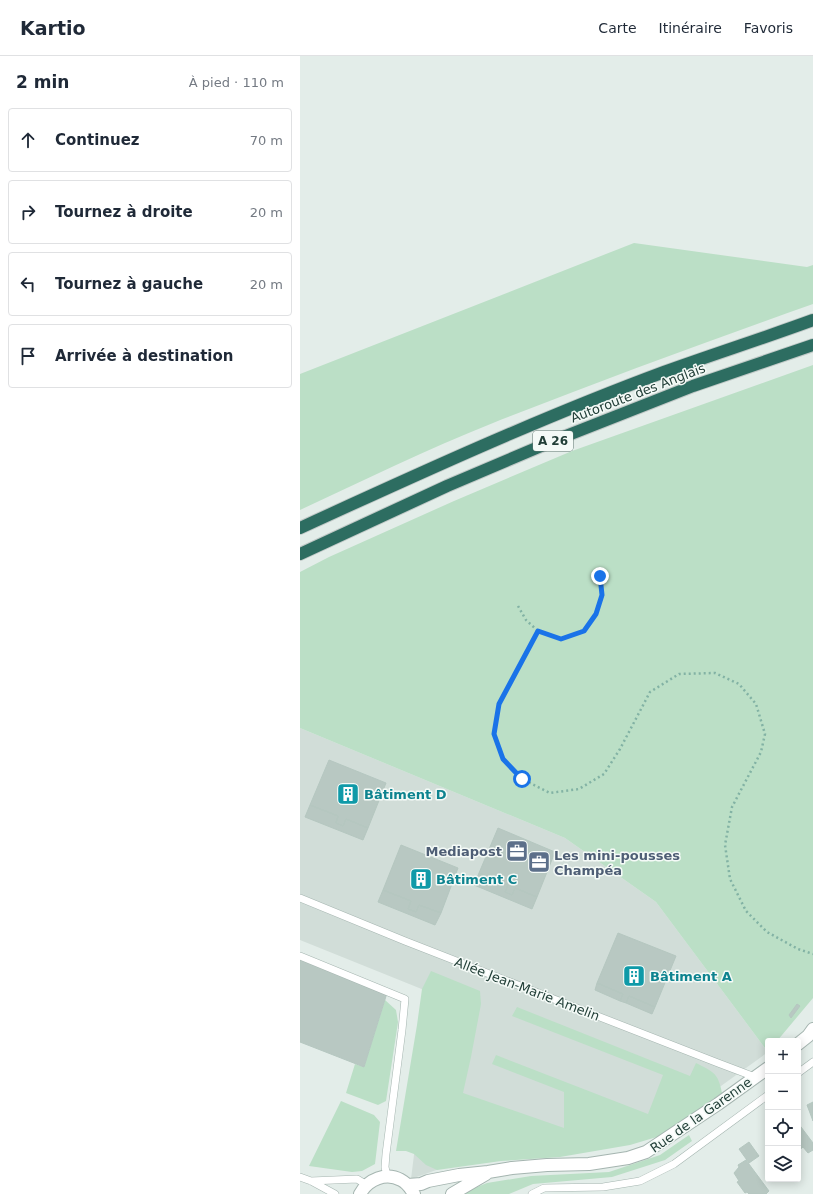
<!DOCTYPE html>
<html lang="fr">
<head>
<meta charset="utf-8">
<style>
	body { margin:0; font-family:"DejaVu Sans",sans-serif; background:#f6f6f7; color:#1f2937 }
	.controls { position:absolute; right:12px; bottom:12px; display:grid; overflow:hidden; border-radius:4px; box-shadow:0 2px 10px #0003 }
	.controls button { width:36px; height:36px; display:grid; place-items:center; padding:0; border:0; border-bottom:1px solid #e0e1e3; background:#fff; color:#1f2937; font:20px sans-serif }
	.stop { position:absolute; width:12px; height:12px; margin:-9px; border:3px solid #1a73e8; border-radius:50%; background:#fff }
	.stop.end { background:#1a73e8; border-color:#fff; box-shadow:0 1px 4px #0008 }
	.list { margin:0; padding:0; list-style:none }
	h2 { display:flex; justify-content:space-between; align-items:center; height:52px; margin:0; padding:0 16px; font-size:17px }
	h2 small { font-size:13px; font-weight:400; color:#747a83 }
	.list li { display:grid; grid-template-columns:26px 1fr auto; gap:12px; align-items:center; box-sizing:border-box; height:64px; margin:0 8px 8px; padding:0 8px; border:1px solid #e0e1e3; border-radius:4px }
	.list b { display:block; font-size:15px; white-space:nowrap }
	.list em { font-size:13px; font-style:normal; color:#747a83 }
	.icon { flex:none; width:22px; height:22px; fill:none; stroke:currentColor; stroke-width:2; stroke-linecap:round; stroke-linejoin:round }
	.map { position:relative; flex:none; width:513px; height:1138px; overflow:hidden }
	header { display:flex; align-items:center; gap:24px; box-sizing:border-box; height:56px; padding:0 20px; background:#fff; border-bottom:1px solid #e0e1e3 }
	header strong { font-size:19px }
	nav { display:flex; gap:22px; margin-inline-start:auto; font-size:14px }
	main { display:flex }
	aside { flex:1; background:#fff }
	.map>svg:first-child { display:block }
	.built { fill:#d1ddd8 }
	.green { fill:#bbdfc6 }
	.building { fill:#b8c8c2; stroke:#b5c7c0 }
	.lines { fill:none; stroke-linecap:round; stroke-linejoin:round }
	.lane-casing { stroke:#a5b5b0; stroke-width:8 }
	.street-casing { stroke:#a5b5b0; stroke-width:14 }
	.highway-casing { stroke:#c1c9c7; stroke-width:14 }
	.path { stroke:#82b2a4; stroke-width:2.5; stroke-dasharray:2 3; stroke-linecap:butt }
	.lane { stroke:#fff; stroke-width:7 }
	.street { stroke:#fff; stroke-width:12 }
	.highway { stroke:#2d6d61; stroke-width:12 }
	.route { stroke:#1a73e8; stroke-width:5 }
	.labels { text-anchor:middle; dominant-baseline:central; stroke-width:3; stroke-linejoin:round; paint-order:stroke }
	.shield { fill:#f4faf7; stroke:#617771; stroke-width:1 }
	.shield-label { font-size:12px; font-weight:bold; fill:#223f38 }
	.street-label { font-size:13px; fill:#223f38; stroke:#f4faf7 }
	.culture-label { font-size:13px; font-weight:bold; fill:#0d838f; stroke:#f4faf7; text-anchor:start }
	.service-label { font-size:13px; font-weight:bold; fill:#4e5e75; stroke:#f4faf7; text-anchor:end }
</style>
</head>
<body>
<header>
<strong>Kartio</strong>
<nav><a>Carte</a><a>Itinéraire</a><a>Favoris</a></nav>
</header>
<main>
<aside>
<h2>2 min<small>À pied · 110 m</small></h2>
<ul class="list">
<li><svg class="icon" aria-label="ahead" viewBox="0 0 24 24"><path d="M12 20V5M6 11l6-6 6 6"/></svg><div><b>Continuez</b></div><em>70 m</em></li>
<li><svg class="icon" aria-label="right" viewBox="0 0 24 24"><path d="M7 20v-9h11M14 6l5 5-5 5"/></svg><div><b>Tournez à droite</b></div><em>20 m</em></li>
<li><svg class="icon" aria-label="left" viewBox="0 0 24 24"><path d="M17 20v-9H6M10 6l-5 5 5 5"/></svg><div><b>Tournez à gauche</b></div><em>20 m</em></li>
<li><svg class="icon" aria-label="arrive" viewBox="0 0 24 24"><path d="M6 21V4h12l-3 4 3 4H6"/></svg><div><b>Arrivée à destination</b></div></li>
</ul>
</aside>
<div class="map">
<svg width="513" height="1138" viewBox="0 0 513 1138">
	<rect width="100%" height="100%" fill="#e3ede9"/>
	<!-- built -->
	<path class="built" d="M0,672L265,782L356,846L468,996L346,1084L241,1090L173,1101L111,1123L134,938L0,884Z"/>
	<!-- green -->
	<path class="green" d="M334,187L507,211L513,209V248C406,286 299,325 193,367C128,393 64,424 0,454V318Z
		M513,309V942L477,985H468V996L356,846L265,782L0,672V516L29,501L154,445L272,395Z
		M131,915L180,935L181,948L171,1001L163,1037L264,1072V1036L192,1008L196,999L348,1058L363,1019L212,960L217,951L390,1020L396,1007C413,1016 418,1016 422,1037L360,1080L330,1089L260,1101L201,1105L137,1114L126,1109L114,1098L106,1095H96L117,969L122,933Z
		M85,944L96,954L98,966L86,1045L78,1049L46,1037L55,1008L64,1011Z
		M41,1045L74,1059L80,1066L75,1108L62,1115L52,1116L9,1110Z
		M389,1079L392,1085L365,1104L312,1121L233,1128L209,1138H163L167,1135L187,1127L231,1120L309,1116L360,1099Z"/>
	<!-- building -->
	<path class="building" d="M29,704L86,727L68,772L46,763L43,770L36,767L38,760L10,749Z
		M10,749L38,760L36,767L43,770L46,763L68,772L63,784L5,761Z
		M198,772L255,796L237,841L215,832L212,839L205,836L208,829L179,817Z
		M101,789L158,812L141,857L119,849L116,856L108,853L111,845L83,834Z
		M179,817L208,829L205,836L212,839L215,832L237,841L232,853L174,829Z
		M83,834L111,845L108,853L116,856L119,849L141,857L135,869L78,846Z
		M318,877L376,900L355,951L329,940L326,947L320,945L323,938L297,927Z
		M0,902L87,937L64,1011L0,986Z
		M297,927L323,938L320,945L295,934Z
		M329,940L355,951L352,958L326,947Z
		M497,948L500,950L491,962L489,959Z
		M513,1046V1065L507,1049Z
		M498,1067L513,1087V1094L508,1097L503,1091L498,1095Z
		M449,1086L459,1100L449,1107L439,1093Z
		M446,1104L469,1135L466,1138H449L447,1136L445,1137L437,1126L439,1125L434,1117L439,1111L438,1109Z"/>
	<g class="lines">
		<!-- lane casing -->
		<g class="lane-casing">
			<path id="lane" d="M0,842L105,885L418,1007L455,1021
				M0,900L105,943L102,974L86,1098L85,1111L87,1120
				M498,1017L513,1006
				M0,1121L11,1125L35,1138
				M11,1125L57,1123L67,1129
				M232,1138L244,1132L303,1131L340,1125L374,1108L468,1039"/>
		</g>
		<!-- street casing -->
		<g class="street-casing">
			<path id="street" d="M498,988L508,980L513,973
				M108,1129L121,1128L128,1125L159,1119L188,1116L212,1112L247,1109L289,1108L328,1102L346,1096L418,1048L468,1012
				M60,1138C68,1123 86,1116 101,1124C107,1127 111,1133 114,1138
				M152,1138L186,1118"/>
		</g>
		<!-- highway casing -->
		<g class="highway-casing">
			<path id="highway" d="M0,472C120,417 240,362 364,316C414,298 464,282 513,264
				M0,498L147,430L253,385L393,330L513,289"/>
		</g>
		<!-- path -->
		<path class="path" d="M218,550L226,564L238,575L261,583L284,575L296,558L303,539L300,520
			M238,575L199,648L194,678L203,703L222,723L250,737L279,733L304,718L320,693L350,636L379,618L415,617L439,628L456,648L465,678L461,696L432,751L425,789L430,823L446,855L467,876L498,893L513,898"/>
		<!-- lane -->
		<use href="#lane" class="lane"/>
		<!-- street -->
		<use href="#street" class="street"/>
		<!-- highway -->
		<use href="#highway" class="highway"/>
	</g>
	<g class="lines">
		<!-- route -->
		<path class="route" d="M222,723L203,703L194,678L199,648L238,575L261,583L284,575L296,558L302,539L300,520"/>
	</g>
	<!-- icons -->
	<defs>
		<g id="building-square" transform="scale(1.15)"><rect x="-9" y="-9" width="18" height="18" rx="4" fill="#0f9aa8" stroke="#f4faf7"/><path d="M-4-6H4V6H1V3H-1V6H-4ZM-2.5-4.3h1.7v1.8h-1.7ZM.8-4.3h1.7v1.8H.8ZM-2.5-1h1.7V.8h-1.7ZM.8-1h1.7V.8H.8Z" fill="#fff"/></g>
		<g id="office-square" transform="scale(1.15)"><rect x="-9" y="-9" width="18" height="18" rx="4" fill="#5c6f8a" stroke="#f4faf7"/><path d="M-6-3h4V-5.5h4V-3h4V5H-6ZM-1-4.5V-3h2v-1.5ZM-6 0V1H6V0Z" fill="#fff"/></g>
	</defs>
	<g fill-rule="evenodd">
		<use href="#building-square" x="48" y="738"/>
		<use href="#office-square" x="217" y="795"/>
		<use href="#office-square" x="239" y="806"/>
		<use href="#building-square" x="121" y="823"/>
		<use href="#building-square" x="334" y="920"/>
	</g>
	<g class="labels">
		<!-- shield labels -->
		<rect class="shield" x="233" y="375" width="40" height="20" rx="3"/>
		<g class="shield-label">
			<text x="253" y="385">A 26</text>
		</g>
		<!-- street labels -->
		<g class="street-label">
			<text transform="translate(338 337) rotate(-21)">Autoroute des Anglais</text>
			<text transform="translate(227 933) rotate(21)">Allée Jean-Marie Amelin</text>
			<text transform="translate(401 1059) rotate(-35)">Rue de la Garenne</text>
		</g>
		<!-- culture labels -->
		<g class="culture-label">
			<text x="64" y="738">Bâtiment D</text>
			<text x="136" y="823">Bâtiment C</text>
			<text x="350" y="920">Bâtiment A</text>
		</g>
		<!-- service labels -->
		<g class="service-label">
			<text x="202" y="795">Mediapost</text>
			<text x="254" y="799" text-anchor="start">Les mini-pousses<tspan x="254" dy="15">Champéa</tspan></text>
		</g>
	</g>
</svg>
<div class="controls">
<button>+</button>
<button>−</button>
<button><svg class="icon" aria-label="locate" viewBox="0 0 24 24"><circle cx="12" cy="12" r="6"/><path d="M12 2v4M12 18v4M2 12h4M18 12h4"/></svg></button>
<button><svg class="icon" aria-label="layers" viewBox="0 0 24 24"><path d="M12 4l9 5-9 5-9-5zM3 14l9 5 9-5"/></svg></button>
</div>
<div class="stop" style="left:222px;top:723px"></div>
<div class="stop end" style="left:300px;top:520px"></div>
</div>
</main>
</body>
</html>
